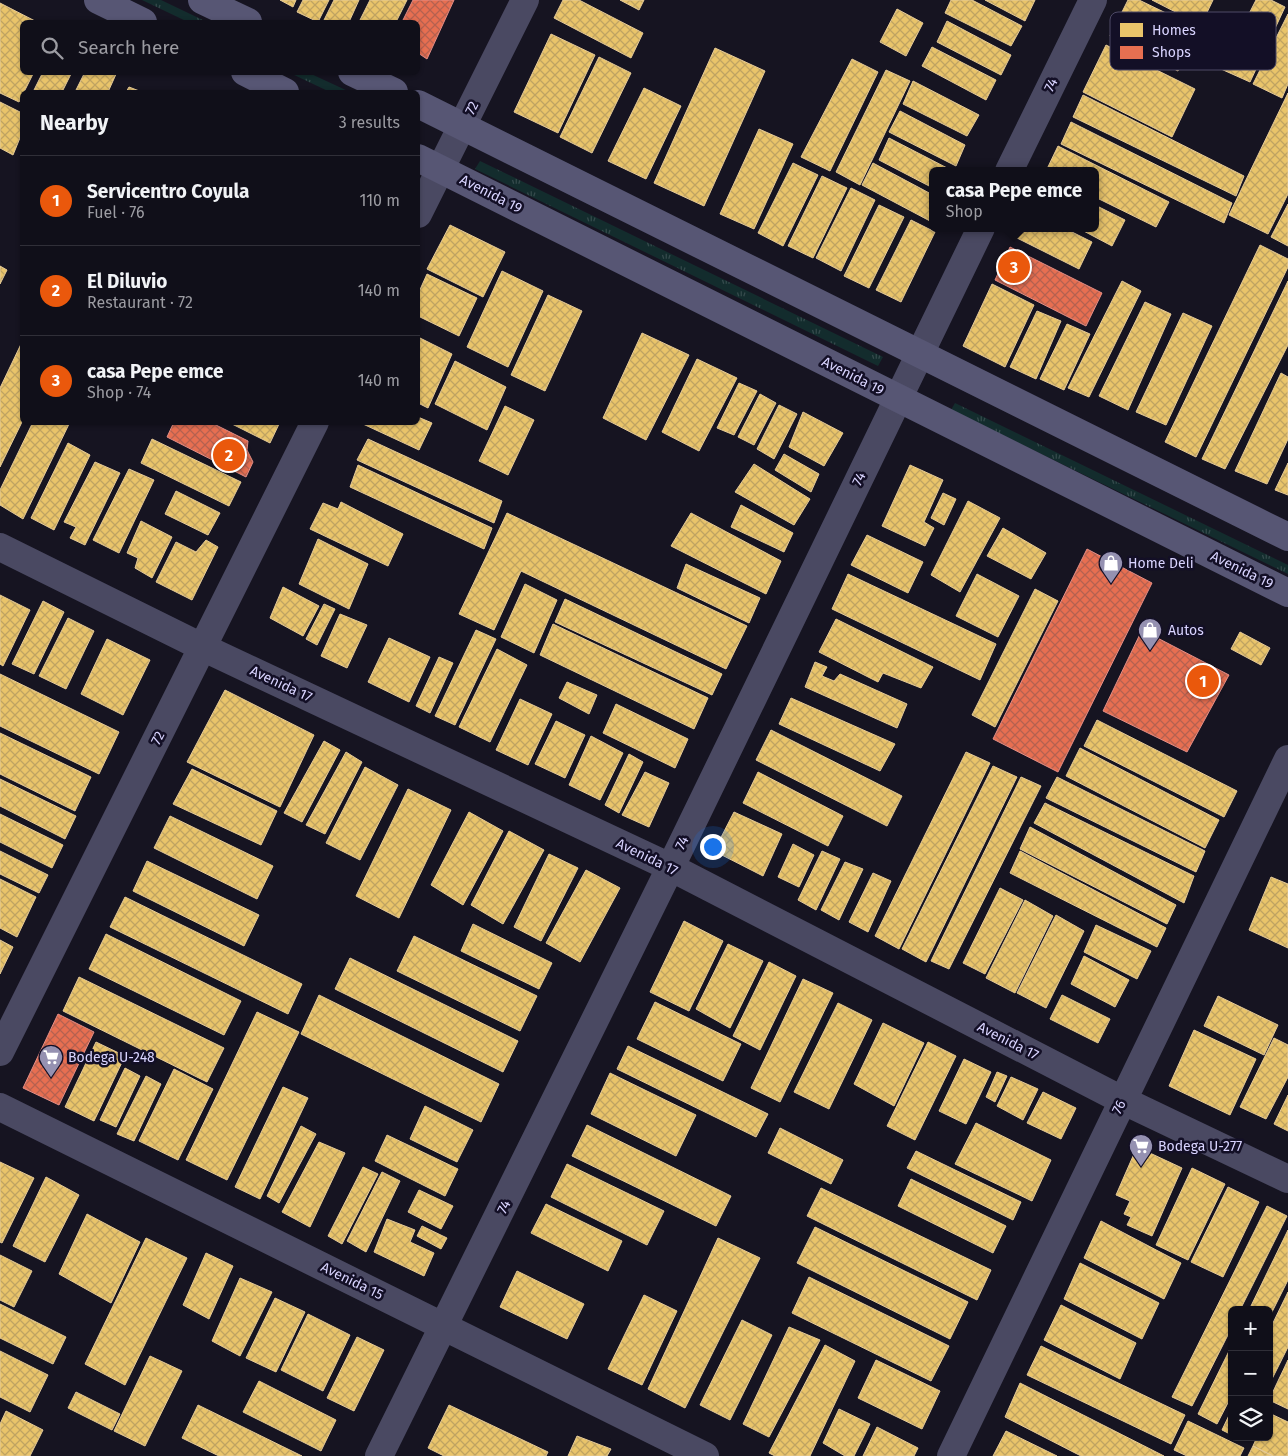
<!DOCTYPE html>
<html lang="en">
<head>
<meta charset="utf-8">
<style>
	body { margin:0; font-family:"Fira Sans",sans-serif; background:#1e1d26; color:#f1f3f6 }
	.controls { position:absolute; right:15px; bottom:15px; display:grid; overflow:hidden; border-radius:8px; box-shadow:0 1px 4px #0004 }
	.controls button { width:45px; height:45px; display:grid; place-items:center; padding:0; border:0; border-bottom:1px solid #302f38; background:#100f19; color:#f1f3f6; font:25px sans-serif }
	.you { position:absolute; left:712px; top:846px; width:18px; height:18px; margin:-12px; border:4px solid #fff; border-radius:50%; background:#1a73e8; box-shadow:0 0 0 8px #1a73e833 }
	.badge { display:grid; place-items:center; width:32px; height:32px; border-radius:50%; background:#ea580c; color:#fff; font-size:16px; font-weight:700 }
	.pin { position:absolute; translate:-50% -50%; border:2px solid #fff; box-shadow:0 1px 5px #0006 }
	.popup { position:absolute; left:929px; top:167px; width:170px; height:65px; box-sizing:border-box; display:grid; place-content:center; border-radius:8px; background:#100f19; filter:drop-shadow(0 1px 4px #0005); font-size:16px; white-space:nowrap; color:#9c9ca2 }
	.popup b { font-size:19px; color:#f1f3f6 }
	.popup::after { content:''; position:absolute; left:50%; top:100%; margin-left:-10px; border:10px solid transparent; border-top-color:#100f19 }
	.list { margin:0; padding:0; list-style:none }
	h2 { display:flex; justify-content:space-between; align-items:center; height:65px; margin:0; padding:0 20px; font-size:21px }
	h2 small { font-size:16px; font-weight:400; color:#9c9ca2 }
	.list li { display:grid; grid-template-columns:32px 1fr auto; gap:15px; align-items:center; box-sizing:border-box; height:90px; padding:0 20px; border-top:1px solid #302f38 }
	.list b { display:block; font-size:19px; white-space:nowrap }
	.list p { margin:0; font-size:16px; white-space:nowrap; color:#9c9ca2 }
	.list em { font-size:16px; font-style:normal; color:#9c9ca2 }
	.icon { flex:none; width:28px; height:28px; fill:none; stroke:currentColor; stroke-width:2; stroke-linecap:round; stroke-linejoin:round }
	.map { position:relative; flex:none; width:1288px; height:1456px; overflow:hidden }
	.search { position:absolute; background:#100f19; box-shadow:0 1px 4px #0004; left:20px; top:20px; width:400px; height:55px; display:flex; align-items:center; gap:12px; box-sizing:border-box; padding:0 18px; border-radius:8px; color:#9c9ca2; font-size:19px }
	.panel { position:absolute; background:#100f19; box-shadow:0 1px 4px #0004; left:20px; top:90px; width:400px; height:335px; border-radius:8px }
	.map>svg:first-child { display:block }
	.grass { fill:url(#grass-tufts) }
	.homes { fill:url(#homes-cross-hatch); stroke:#e4c997 }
	.shops { fill:url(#shops-cross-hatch); stroke:#e38d85 }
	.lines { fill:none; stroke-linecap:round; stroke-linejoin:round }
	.minor { stroke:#4a4962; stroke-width:28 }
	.secondary { stroke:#575674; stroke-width:28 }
	.labels { text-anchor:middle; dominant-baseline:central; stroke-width:5; stroke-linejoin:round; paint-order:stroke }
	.street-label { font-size:14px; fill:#d9d4ff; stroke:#130f26 }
	.poi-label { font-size:14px; fill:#d9d4ff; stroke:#130f26; text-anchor:start }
	.key { fill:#130f26; stroke:#4e4a67; stroke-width:1 }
	.key-label { font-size:14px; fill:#d9d4ff }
</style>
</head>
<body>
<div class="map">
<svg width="1288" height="1456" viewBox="0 0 1288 1456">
	<defs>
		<pattern id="grass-tufts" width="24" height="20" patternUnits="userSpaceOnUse" patternTransform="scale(1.25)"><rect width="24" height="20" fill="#132c2d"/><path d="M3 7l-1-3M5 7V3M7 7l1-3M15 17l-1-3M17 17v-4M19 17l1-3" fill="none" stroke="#354a4c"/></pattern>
		<pattern id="homes-cross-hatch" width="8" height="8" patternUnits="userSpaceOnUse" patternTransform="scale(1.25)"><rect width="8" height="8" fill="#e9c46a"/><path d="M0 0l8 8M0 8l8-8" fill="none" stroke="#bfa362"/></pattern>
		<pattern id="shops-cross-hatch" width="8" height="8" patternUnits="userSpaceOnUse" patternTransform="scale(1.25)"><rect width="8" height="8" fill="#e76f51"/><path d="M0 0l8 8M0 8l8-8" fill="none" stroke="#b56150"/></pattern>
	</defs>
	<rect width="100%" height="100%" fill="#161421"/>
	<!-- grass -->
	<path class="grass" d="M142,0H161L207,22H188Z
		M290,73H309L350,92H330Z
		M480,161L883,357L878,366L475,169Z
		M955,403L1288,565V574L951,410Z"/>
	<!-- homes -->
	<path class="homes" d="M280,0H296L293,7Z
		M303,0H329L318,22L297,12Z
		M334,0H359L349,22H323Z
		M370,0H407L396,22H359Z
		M563,0H579L643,33L631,58L554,18Z
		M620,0H644L639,10Z
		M951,0H972L1022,26L1011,46L945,13Z
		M985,0H1035L1025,21Z
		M1128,0H1139L1197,28L1178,71L1110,36Z
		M1152,0H1213L1201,25Z
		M1256,0H1271L1285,7L1250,82L1221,69Z
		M0,3L37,22H22V72H34L19,102L0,93Z
		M897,9L923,23L906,56L880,42Z
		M1288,14V84L1282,98L1253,84Z
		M947,21L1011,55L1001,75L937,42Z
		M551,34L595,55L558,133L514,112Z
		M1106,45L1195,89L1172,137L1083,92Z
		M932,47L996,80L986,100L922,66Z
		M715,48L765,71L704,206L654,183Z
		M599,57L631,73L592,153L560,137Z
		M852,59L878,72L830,171L801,157Z
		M886,70L910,81L860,185L836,172Z
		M43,72H72L62,92H33Z
		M85,72H117L108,92H75Z
		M913,81L979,115L967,136L903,104Z
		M129,87L142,92H126Z
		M644,88L681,106L646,179L608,161Z
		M1288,93V194L1268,234L1229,215Z
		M1083,95L1244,176L1236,196L1073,117Z
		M0,102L22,113V133L13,155L0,148Z
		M900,111L965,145L956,166L889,132Z
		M1071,122L1232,203L1224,223L1061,144Z
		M759,129L793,144L754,229L720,214Z
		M889,138L953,171H933V188L879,160Z
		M1058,146L1169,202L1156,227L1095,197V171H1046Z
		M793,163L818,175L783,246L758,233Z
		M873,163L933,195V215L930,221L862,185Z
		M822,176L847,188L813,258L788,246Z
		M851,188L875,200L841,271L816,258Z
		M1288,204V246L1271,237Z
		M879,205L904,217L869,288L844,276Z
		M1095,205L1125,220L1112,246L1078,228H1095Z
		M911,220L935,232L901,302L876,290Z
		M450,225L505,252L483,297L427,269Z
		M1017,228H1064L1092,242L1079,269L1013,236Z
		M1260,245L1288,259V267L1196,457L1165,442Z
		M0,266L7,270L0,284Z
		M502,271L543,291L508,367L467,347Z
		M427,274L477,298L459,336L418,316V294Z
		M1122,281L1141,291L1089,397L1068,388Z
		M1288,281V345L1225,469L1202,459Z
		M992,284L1034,305L1005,367L963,346Z
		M548,295L582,311L545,391L511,375Z
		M1145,302L1171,314L1128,410L1099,396Z
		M1037,311L1061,321L1036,379L1010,367Z
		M1183,313L1212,326L1166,425L1136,412Z
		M1067,324L1090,334L1064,390L1040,379Z
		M642,333L689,355L646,440L603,418Z
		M418,337L452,354L428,408L418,403Z
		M22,342V422L0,467V388Z
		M697,359L737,378L699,451L662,432Z
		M455,361L506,387L487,430L435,404Z
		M1281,373L1288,377V439L1267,484L1235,471Z
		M739,383L757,391L734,435L717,428Z
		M760,394L776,403L754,445L738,437Z
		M779,405L797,414L774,459L757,449Z
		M505,406L534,420L508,475L479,461Z
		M803,412L843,433L824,466L789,447Z
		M418,417L432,423L419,450L363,424L418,422Z
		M33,422H70L23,519L0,505V490Z
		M228,422H280L270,443Z
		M152,439L241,482L229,506L141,463Z
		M368,439L502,501L494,523L357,460Z
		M68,443L90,455L54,530L31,518Z
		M784,454L819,474L811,492L775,470Z
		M95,462L120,473L85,545L70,538L76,527L64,522Z
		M1288,463V495L1275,490Z
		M754,464L810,499L794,525L735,492Z
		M358,465L492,528L484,549L350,487Z
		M910,465L943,480L924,522L934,528L925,546L882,526Z
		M129,469L154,480L119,553L93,540Z
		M176,491L220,513L208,535L165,514Z
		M943,493L956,499L944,525L931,518Z
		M968,501L1000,518L960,592L931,575Z
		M341,502L403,534L388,566L310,529L323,503L338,509Z
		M741,505L793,533L784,552L731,527Z
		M507,513L747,626L726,669L521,571L494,630L459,614Z
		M691,513L781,561L766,594L671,546Z
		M141,521L172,537L152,578L135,568L138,558L127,553Z
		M1003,528L1046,553L1031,579L987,556Z
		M867,535L923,562L908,593L851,565Z
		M318,539L368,564L349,609L299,584Z
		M206,540L218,547L192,600L156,582L176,542L196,552Z
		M686,564L760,598L749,623L677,588Z
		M848,574L996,644L980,680L832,609Z
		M977,574L1019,596L998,637L956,616Z
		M525,584L557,600L534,653L501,637Z
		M283,587L319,606L303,636L270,618Z
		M1035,589L1058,601L995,727L972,715Z
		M0,595L30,610L3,666L0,664Z
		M565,599L722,674L712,695L555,622Z
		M43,601L64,612L34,674L12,664Z
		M324,604L335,609L317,645L306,639Z
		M340,614L367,625L347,668L321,656Z
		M68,618L94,631L66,689L39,676Z
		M836,619L933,667L921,688L883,673L878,682L819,652Z
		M553,624L708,698L694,729L540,655Z
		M476,630L496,639L455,725L435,716Z
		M1240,632L1270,648L1261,665L1231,649Z
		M389,638L430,657L409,702L368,682Z
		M107,639L150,660L123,715L81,694Z
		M497,649L527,665L490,742L459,727Z
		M439,657L453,663L430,713L416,706Z
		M815,662L827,667L822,676L834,681L840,674L907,704L897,728L805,687Z
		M0,674L119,732L99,774L0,726Z
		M567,682L597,695L589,714L559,698Z
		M225,690L314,735L280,807L187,762Z
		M791,698L895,744L880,771L779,724Z
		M520,699L552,714L528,765L496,750Z
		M616,704L688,739L675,768L603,733Z
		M1097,720L1237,791L1224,817L1084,746Z
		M556,721L585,735L565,778L535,764Z
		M771,730L902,796L887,826L756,760Z
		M0,733L91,777L75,811L0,774Z
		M591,736L623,753L600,800L569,785Z
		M324,741L340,750L302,822L284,813Z
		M1080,748L1219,820L1205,848L1066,776Z
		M346,752L362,762L325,834L306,825Z
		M966,752L990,763L899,949L875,936Z
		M629,754L643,762L619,813L605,805Z
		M993,766L1017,777L926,962L902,949Z
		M365,767L398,785L360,860L326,843Z
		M192,769L277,811L261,845L173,804Z
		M645,772L669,783L649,827L622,815Z
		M758,772L843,816L828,846L743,803Z
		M1021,777L1041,786L949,969L931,961Z
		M1057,777L1205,851L1196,872L1046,798Z
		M0,779L76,816L65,839L0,806Z
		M408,789L451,810L399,918L356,896Z
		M1045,803L1194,876L1184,903L1034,823Z
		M469,812L503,831L463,905L431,885Z
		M734,812L782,834L763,876L714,851Z
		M0,814L63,845L52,868L0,842Z
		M170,816L273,866L257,899L154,848Z
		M1030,827L1176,905L1167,924L1020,849Z
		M509,831L544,850L503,924L471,905Z
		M793,844L814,855L799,887L778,877Z
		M0,851L48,875L39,893L0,874Z
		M822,851L840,859L816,910L798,900Z
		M1020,851L1166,928L1157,947L1010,873Z
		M549,854L578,868L541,941L514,927Z
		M147,861L259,915L244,946L133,891Z
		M845,862L863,869L839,920L821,910Z
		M586,870L620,888L580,962L546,943Z
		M873,873L891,881L868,932L849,922Z
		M1271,877L1288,884V948L1249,930Z
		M0,879L36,897L17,937L0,928Z
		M1000,888L1023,900L985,974L963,963Z
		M125,897L302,984L288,1014L110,927Z
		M1025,900L1053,916L1015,993L986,978Z
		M1056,915L1084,931L1046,1008L1017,993Z
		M684,921L723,941L689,1011L650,992Z
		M473,924L552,963L539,989L461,951Z
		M1096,925L1151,951L1137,979L1084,952Z
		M106,934L241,1001L224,1035L89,969Z
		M414,936L537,996L520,1031L397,971Z
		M0,940L13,947L0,974Z
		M728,944L763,961L730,1028L696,1009Z
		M1084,956L1129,980L1115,1007L1071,984Z
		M350,958L518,1041L503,1072L335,989Z
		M769,962L796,976L760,1050L733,1036Z
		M79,977L224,1048L207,1082L63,1011Z
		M803,979L833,993L780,1102L751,1088Z
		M319,995L499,1084L481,1122L301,1034Z
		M1062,995L1110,1019L1098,1043L1050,1019Z
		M1218,996L1278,1025L1264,1055L1204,1026Z
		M655,1002L741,1044L723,1081L637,1039Z
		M838,1003L872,1020L829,1109L794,1092Z
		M257,1012L299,1032L227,1180L186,1160Z
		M883,1023L924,1043L894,1106L854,1084Z
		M1194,1030L1256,1059L1230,1115L1169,1086Z
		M1274,1038L1288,1045V1077L1266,1119L1240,1107Z
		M96,1042L125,1056L94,1121L65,1107Z
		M928,1042L956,1056L915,1140L887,1126Z
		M628,1046L768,1114L756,1137L617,1069Z
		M964,1059L991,1072L966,1124L939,1111Z
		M125,1068L140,1076L116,1127L100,1120Z
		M174,1069L213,1089L178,1160L139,1141Z
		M997,1072L1007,1076L995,1102L986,1097Z
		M610,1073L696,1115L676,1156L591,1114Z
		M146,1076L161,1084L134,1141L117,1134Z
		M1011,1077L1038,1089L1023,1120L997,1106Z
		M283,1087L308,1098L260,1199L235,1187Z
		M1043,1092L1076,1108L1061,1139L1027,1123Z
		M1288,1095V1131L1274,1124Z
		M425,1106L473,1130L457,1162L410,1139Z
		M976,1123L1051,1160L1032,1201L955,1164Z
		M587,1125L731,1196L716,1226L572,1156Z
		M301,1126L316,1134L279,1203L267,1196Z
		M780,1128L843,1160L831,1184L768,1153Z
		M387,1135L458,1169L445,1196L375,1161Z
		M319,1142L345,1153L310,1227L282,1212Z
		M1137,1147L1182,1168L1152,1236L1127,1225L1131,1217L1124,1214L1130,1201L1116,1195Z
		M916,1151L1021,1202L1013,1220L907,1168Z
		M0,1162L34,1178L2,1243L0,1242Z
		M567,1164L664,1211L647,1245L551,1197Z
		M363,1167L378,1174L342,1244L328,1236Z
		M1192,1168L1225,1184L1188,1260L1156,1245Z
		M382,1172L400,1181L366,1252L347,1241Z
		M46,1177L79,1195L45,1262L13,1246Z
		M911,1179L1006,1226L993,1253L898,1206Z
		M1228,1187L1259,1202L1223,1277L1191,1262Z
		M821,1188L991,1270L977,1300L807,1216Z
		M419,1190L453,1206L441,1229L408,1212Z
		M546,1204L622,1241L608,1271L531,1233Z
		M1267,1206L1287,1216L1240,1310H1232V1327L1192,1406L1172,1397Z
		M87,1214L140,1242L111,1303L59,1274Z
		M387,1219L415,1230L410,1242L434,1253L424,1276L374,1252Z
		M1101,1221L1181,1263L1164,1299L1084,1258Z
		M422,1226L447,1238L441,1249L417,1236Z
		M815,1227L968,1302L950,1339L797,1263Z
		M1288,1230V1280L1269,1318V1310H1249Z
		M146,1238L187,1258L125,1385L85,1364Z
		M718,1238L760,1258L685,1408L648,1389Z
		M206,1253L233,1266L209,1319L183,1305Z
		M0,1255L32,1271L14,1307L0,1300Z
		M1080,1263L1159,1303L1142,1339L1064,1299Z
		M517,1271L584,1304L567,1339L500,1307Z
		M809,1277L949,1346L931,1381L792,1313Z
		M240,1278L272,1292L240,1356L212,1341Z
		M1288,1292V1347L1269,1385V1331Z
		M644,1295L677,1311L642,1385L608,1369Z
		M275,1298L305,1312L276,1372L246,1358Z
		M0,1304L66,1337L53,1364L0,1338Z
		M1061,1305L1136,1343L1120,1379L1044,1340Z
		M308,1314L350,1335L323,1391L281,1370Z
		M742,1320L772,1335L730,1420L700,1405Z
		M789,1327L820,1340L769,1437L743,1424Z
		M357,1337L384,1350L354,1411L327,1398Z
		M825,1345L855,1361L810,1456H775L769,1453Z
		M1232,1345V1395L1217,1424L1198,1414Z
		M1041,1346L1185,1415L1171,1444L1027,1375Z
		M0,1351L48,1375L30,1412L0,1397Z
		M150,1356L182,1371L145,1446L114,1431Z
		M876,1360L940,1391L922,1429L858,1398Z
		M1288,1360V1409L1269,1400Z
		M259,1381L336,1420L321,1451L243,1412Z
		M1020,1383L1164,1456H1081L1005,1417Z
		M76,1392L120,1414L112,1430L68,1408Z
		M198,1405L302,1456H219L182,1438Z
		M449,1405L548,1452L546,1456H444L428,1448Z
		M839,1409L870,1424L854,1456H845L823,1443Z
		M1232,1409V1435L1222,1430Z
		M6,1411L43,1430L30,1456H0V1424Z
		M1269,1413L1288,1422V1456H1273L1253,1446L1257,1437H1269Z
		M1188,1421L1244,1448L1240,1456H1187L1174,1450Z
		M877,1427L918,1448L914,1456H863Z
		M1006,1431L1057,1456H993Z
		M577,1436L611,1449L607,1456H568Z
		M1253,1446L1273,1456H1248Z"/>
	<!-- shops -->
	<path class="shops" d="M413,0H454L427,59L418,53V22H402Z
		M1010,247L1102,293L1086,326L995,280Z
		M174,422H210L248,441L247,450L253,462L246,477L167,437Z
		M1087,549L1152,583L1058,772L993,739Z
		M1142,630L1229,675L1187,752L1103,711Z
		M58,1014L94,1032L59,1105L23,1088Z"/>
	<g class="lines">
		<!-- minor -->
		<path class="minor" d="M1009,171L1093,0
			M418,214L525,0
			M0,547L204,648L670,867L1122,1100L1288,1179
			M0,1052L315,422
			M0,1107L705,1456
			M379,1456L680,848L981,228
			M951,1456L1288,759"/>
		<!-- secondary -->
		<path class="secondary" d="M98,0L143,22
			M202,0L248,22
			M245,72L285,92
			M352,72L394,92
			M418,104L1288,537
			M418,158L1288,593"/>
	</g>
	<!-- icons -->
	<defs>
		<g id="shop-pin" transform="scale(1.25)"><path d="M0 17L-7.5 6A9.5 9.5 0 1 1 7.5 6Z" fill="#9591b1" stroke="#130f26"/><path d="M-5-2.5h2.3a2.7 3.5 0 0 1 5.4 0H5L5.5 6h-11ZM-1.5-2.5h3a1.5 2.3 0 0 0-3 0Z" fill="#fff"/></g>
		<g id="supermarket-pin" transform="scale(1.25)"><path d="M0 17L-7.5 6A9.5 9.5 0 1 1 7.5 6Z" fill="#9591b1" stroke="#130f26"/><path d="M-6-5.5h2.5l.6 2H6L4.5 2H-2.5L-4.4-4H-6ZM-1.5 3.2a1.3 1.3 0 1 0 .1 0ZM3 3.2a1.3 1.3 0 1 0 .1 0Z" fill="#fff"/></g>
	</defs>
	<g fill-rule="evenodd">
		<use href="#shop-pin" x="1111" y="563"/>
		<use href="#shop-pin" x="1150" y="630"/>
		<use href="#supermarket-pin" x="51" y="1057"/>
		<use href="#supermarket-pin" x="1141" y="1146"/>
	</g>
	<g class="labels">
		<!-- street labels -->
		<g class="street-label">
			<text transform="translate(1051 85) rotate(-64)">74</text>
			<text transform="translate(472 108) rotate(-64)">72</text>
			<text transform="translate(491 194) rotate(27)">Avenida 19</text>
			<text transform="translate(853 376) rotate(27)">Avenida 19</text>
			<text transform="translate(859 479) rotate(-64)">74</text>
			<text transform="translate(1242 570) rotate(26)">Avenida 19</text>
			<text transform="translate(281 684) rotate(25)">Avenida 17</text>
			<text transform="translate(158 738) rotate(-63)">72</text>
			<text transform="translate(682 843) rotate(-64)">74</text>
			<text transform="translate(647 857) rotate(26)">Avenida 17</text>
			<text transform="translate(1008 1041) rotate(27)">Avenida 17</text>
			<text transform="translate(1119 1107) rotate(-64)">76</text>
			<text transform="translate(504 1207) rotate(-64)">74</text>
			<text transform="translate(352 1281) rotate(26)">Avenida 15</text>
		</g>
		<!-- poi labels -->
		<g class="poi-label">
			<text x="1128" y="563">Home Deli</text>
			<text x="1168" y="630">Autos</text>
			<text x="68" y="1057">Bodega U-248</text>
			<text x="1158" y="1146">Bodega U-277</text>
		</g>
	</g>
	<!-- legend -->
	<rect x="1110" y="12" width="166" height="58" rx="8" class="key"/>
	<rect x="1120" y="23" width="23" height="14" fill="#e9c46a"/>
	<rect x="1120" y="46" width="23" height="13" fill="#e76f51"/>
	<g class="key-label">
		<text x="1152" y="35">Homes</text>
		<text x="1152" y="57">Shops</text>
	</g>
</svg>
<div class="controls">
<button>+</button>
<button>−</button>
<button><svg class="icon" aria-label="layers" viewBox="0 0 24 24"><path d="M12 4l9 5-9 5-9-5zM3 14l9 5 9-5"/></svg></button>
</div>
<div class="you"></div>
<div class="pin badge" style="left:1203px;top:681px">1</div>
<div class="pin badge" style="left:229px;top:455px">2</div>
<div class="pin badge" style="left:1014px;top:267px">3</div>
<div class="popup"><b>casa Pepe emce</b>Shop</div>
<div class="search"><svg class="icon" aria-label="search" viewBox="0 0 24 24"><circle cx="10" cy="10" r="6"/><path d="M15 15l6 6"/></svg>Search here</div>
<section class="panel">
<h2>Nearby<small>3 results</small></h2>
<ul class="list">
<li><span class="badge">1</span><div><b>Servicentro Coyula</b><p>Fuel · 76</p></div><em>110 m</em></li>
<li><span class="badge">2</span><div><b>El Diluvio</b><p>Restaurant · 72</p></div><em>140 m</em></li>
<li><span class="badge">3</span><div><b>casa Pepe emce</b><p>Shop · 74</p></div><em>140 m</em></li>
</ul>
</section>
</div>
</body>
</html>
